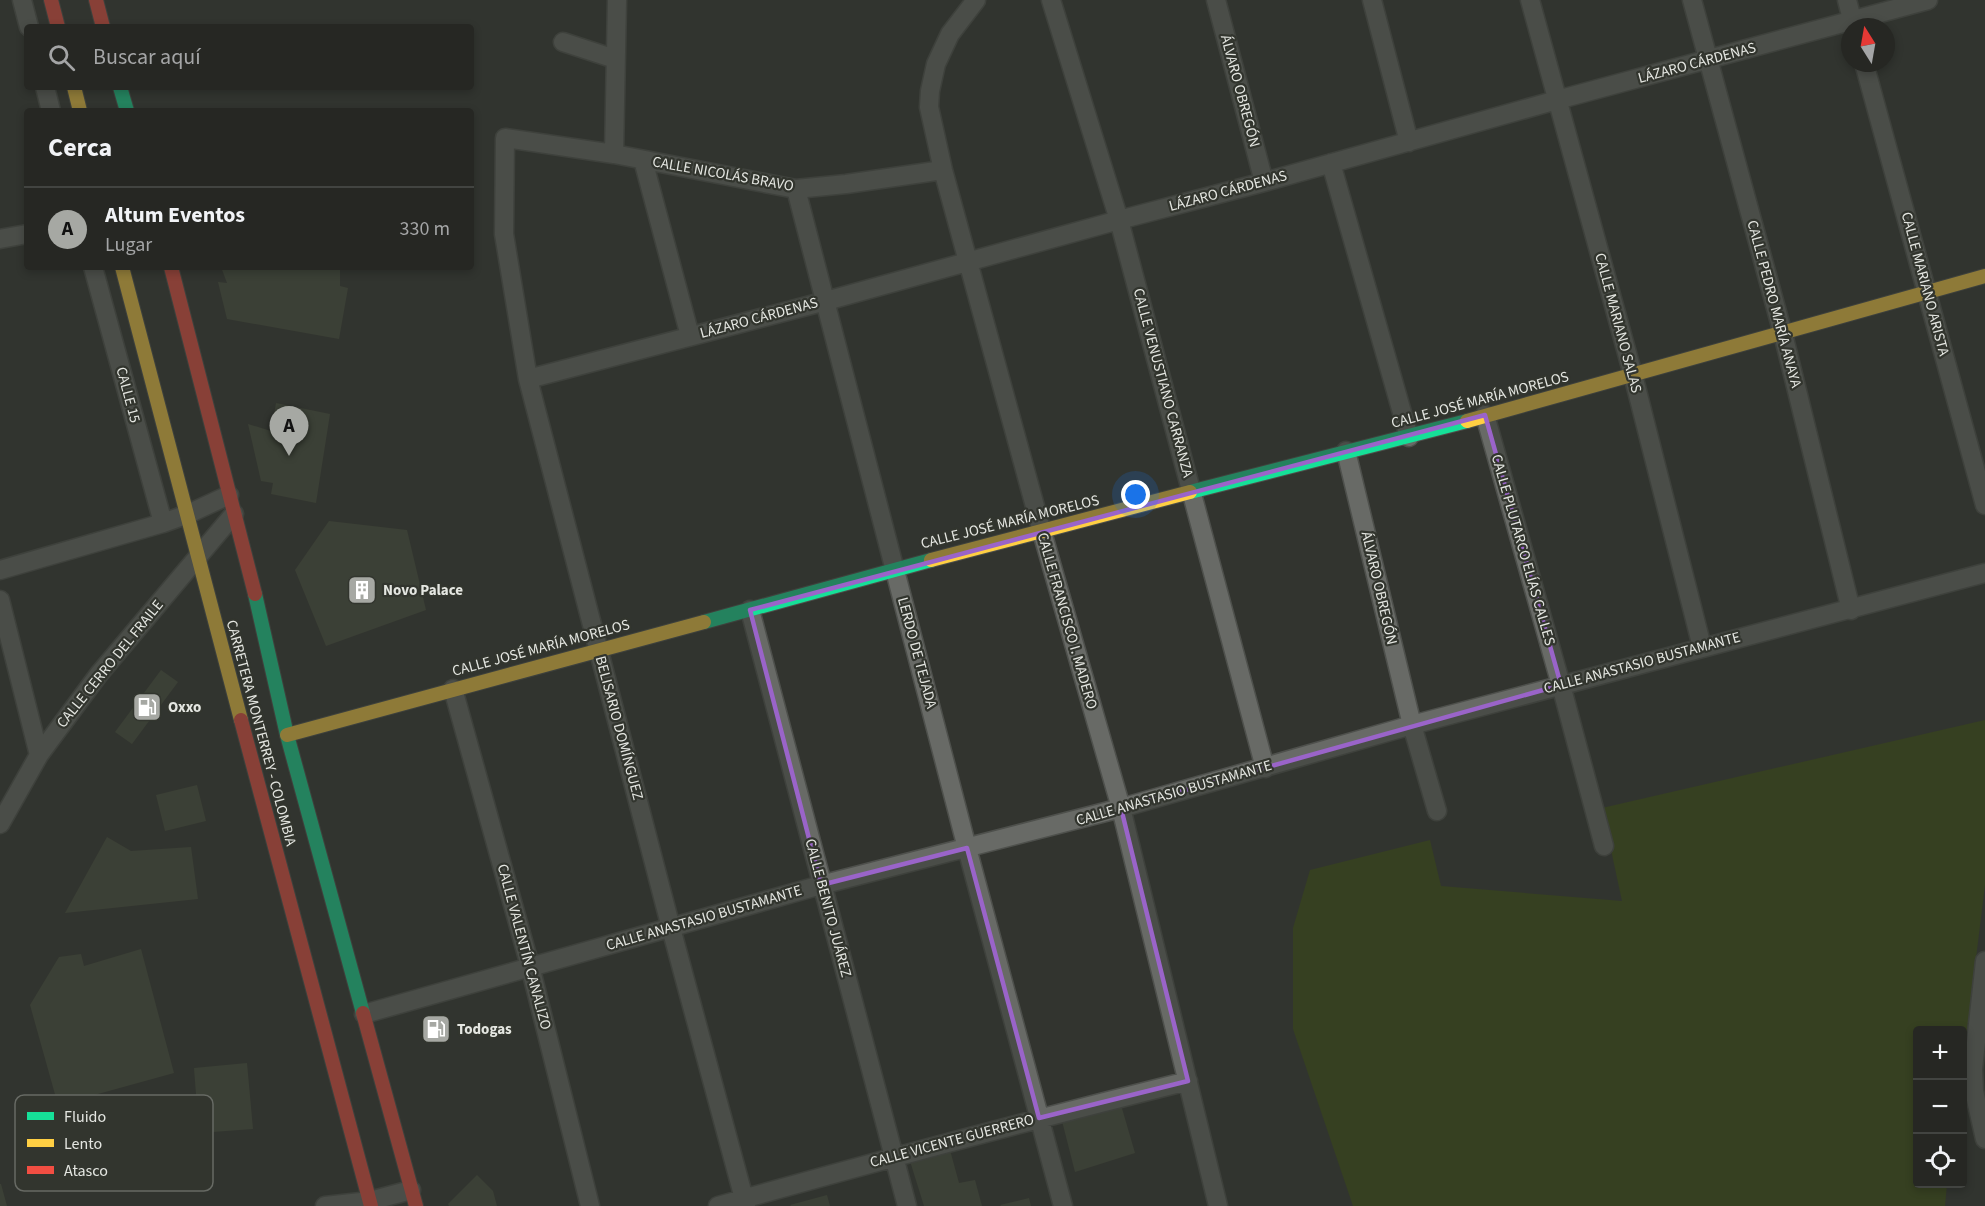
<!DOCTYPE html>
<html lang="es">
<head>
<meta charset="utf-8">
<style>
	body { margin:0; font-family:"Source Sans 3",sans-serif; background:#323330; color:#f1f3f6 }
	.controls { position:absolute; right:18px; bottom:18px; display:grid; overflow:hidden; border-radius:6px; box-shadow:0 3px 9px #0003 }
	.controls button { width:54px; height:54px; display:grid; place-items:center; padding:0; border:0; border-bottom:2px solid #424441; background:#262723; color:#f1f3f6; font:30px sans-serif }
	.compass { position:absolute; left:1841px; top:18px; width:54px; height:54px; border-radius:50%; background:#262723; box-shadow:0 3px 9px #0003; rotate:349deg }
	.you { position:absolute; left:1136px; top:495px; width:21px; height:21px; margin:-15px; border:4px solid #fff; border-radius:50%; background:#1a73e8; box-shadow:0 0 0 9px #1a73e833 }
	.badge { display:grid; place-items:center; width:39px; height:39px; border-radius:50%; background:#a6a8a3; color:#111; font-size:20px; font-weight:700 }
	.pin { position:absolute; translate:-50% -50px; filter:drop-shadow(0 2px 3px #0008) }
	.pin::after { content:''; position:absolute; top:32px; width:21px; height:18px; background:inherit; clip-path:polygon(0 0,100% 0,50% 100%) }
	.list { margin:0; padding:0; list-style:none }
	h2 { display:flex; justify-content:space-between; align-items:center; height:78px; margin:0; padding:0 24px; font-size:26px }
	h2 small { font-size:20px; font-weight:400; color:#a4a5a6 }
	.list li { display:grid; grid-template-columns:39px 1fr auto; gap:18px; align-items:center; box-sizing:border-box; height:84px; padding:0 24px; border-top:2px solid #424441 }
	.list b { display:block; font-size:22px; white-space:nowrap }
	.list p { margin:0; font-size:20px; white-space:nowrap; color:#a4a5a6 }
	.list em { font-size:20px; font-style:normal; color:#a4a5a6 }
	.icon { flex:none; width:33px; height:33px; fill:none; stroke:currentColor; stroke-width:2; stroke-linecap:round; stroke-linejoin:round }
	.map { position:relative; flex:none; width:1985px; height:1206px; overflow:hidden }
	.search { position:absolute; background:#262723; box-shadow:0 3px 9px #0003; left:24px; top:24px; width:450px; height:66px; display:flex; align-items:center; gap:15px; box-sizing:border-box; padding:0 21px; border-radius:6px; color:#a4a5a6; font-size:22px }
	.panel { position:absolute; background:#262723; box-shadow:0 3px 9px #0003; left:24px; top:108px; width:450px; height:162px; border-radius:6px }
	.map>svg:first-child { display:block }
	.green { fill:#3c4e10 }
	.building { fill:#484e3e }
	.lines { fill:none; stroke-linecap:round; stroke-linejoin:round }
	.street-casing { stroke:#4e504c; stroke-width:21 }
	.fast-casing { stroke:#4e504c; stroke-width:16 }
	.slow-casing { stroke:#4e504c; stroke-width:16 }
	.jam-casing { stroke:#4e504c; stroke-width:16 }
	.street { stroke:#686a66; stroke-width:18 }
	.fast { stroke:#16e098; stroke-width:14 }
	.slow { stroke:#ffcf43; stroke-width:14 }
	.jam { stroke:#f24e42; stroke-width:14 }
	.marked { fill:none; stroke:#9a64c9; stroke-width:4.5; stroke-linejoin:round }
	.labels { text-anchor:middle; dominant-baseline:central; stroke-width:4.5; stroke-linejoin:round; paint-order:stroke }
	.street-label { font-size:15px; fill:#e4e6e1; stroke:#32352e }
	.poi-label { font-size:15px; font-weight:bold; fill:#e4e6e1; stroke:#32352e; text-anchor:start }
	.key { fill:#32352e; stroke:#676a64; stroke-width:1.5 }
	.key-label { font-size:16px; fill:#e4e6e1 }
</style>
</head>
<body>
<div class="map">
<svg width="1985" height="1206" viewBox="0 0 1985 1206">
	<rect width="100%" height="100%" fill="#32342f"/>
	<!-- green -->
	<path class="green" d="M1985,720V885L1963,1064L1962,1030H1918V1184H1947L1945,1206H1353L1293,1029V928L1310,870L1430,840L1441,886L1622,901L1602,808Z"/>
	<!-- building -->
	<path class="building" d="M221,267H340V286L348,288L339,339L227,319L218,282L227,283Z
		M276,403L330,414L316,503L271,494L273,483L261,481L248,424L271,431Z
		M329,521L407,530L426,610L326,646L295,570Z
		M161,670L178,682L132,744L115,732Z
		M197,785L206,821L165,831L156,795Z
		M107,837L131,851L191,847L198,899L65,913Z
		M141,949L174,1073L58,1105L30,1005L59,957L81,954L84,966Z
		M439,1018L444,1038L433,1041L428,1021Z
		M247,1063L253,1129L199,1133L194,1068Z
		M1121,1105L1135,1153L1075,1172L1062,1121Z
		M950,1150L959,1183L975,1180L982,1206H924L910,1161Z
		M477,1175L493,1191L497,1206H449L448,1204Z
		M0,1184H1L7,1206H0Z
		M827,1195L830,1206H791L790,1205Z
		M1029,1198L1031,1206H1001L1000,1205Z"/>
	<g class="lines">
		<!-- street casing -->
		<g class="street-casing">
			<path id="street" d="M22,0L29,27
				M976,0L950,34L936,64L930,91L929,107L943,170L1042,532L1121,808L1218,1206
				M1051,0L1119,220L1265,768
				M1216,0L1264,182
				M1372,0L1409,142
				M1530,0L1633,375L1702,647
				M1692,0L1783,334L1851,610
				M1847,0L1854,27
				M563,42L615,59
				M1864,63L1985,505
				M45,87L51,111
				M614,154L617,0
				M643,160L690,336
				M1331,163L1409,437
				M796,189L967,848L1063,1206
				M0,239L27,234
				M93,267L163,523
				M528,379L826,301L1119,220L1264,182L1557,100L1928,0
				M1485,415L1561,685L1604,846
				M1346,451L1412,725L1437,811
				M0,570L163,523L188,514L229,495
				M0,600L39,755
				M750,610L907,1206
				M453,689L530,966L590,1206
				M0,824L39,755L99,674L234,514
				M1985,961L1973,1069L1974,1091L1985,1139
				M364,1014L821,885L1121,808L1412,725L1985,573
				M325,1206L370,1201L411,1190
				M718,1206C874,1162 1031,1120 1188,1081
				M746,1206L671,928L528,379L504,234L505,138L614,154L796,189L846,184L943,170"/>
		</g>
		<!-- fast casing -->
		<g class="fast-casing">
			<path id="fast" d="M120,87L127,111
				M1190,492L1467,421
				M255,594L287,735L363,1013
				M704,622L931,560"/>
		</g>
		<!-- slow casing -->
		<g class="slow-casing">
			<path id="slow" d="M74,87L80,111
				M122,267L241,720
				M1467,421L1985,276
				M931,560L1190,492
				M287,735L704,622"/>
		</g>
		<!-- jam casing -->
		<g class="jam-casing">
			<path id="jam" d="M51,0L58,27
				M96,0L103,27
				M171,267L255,594
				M241,720L371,1206
				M363,1013L416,1206"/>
		</g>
		<!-- street -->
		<use href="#street" class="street"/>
		<!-- fast -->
		<use href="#fast" class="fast"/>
		<!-- slow -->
		<use href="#slow" class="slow"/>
		<!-- jam -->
		<use href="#jam" class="jam"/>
	</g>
	<!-- marked area -->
	<path d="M0 0H1985V1206H0ZM1485,415L1561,685L1121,808L1188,1081L1039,1118L967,848L821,885L750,610Z" fill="#32342f" fill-opacity=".55" fill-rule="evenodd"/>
	<path class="marked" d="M1485,415L1561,685L1121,808L1188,1081L1039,1118L967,848L821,885L750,610Z"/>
	<!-- icons -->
	<defs>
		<g id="building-square" transform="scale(1.5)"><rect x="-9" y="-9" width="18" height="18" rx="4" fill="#a6a8a3" stroke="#32352e"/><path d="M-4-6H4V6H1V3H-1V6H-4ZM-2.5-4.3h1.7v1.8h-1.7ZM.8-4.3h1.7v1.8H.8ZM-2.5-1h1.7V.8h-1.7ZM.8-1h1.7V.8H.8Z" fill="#fff"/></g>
		<g id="fuel-square" transform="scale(1.5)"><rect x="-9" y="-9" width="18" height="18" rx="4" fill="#a6a8a3" stroke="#32352e"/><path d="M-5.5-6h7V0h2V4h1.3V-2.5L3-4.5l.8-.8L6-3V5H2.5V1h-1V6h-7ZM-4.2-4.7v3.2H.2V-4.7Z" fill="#fff"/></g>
	</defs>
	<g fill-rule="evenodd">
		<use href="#building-square" x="362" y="590"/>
		<use href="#fuel-square" x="147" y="707"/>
		<use href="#fuel-square" x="436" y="1029"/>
	</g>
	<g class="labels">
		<!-- street labels -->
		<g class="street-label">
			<text transform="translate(1697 63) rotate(-15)">LÁZARO CÁRDENAS</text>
			<text transform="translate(1240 91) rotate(75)">ÁLVARO OBREGÓN</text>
			<text transform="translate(723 174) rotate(10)">CALLE NICOLÁS BRAVO</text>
			<text transform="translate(1228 191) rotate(-15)">LÁZARO CÁRDENAS</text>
			<text transform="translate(1925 284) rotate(75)">CALLE MARIANO ARISTA</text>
			<text transform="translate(1774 304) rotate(75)">CALLE PEDRO MARÍA ANAYA</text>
			<text transform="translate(759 318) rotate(-15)">LÁZARO CÁRDENAS</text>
			<text transform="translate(1618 323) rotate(75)">CALLE MARIANO SALAS</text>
			<text transform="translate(1163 383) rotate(75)">CALLE VENUSTIANO CARRANZA</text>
			<text transform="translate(128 395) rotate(75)">CALLE 15</text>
			<text transform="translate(1480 400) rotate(-15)">CALLE JOSÉ MARÍA MORELOS</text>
			<text transform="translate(1010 522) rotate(-14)">CALLE JOSÉ MARÍA MORELOS</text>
			<text transform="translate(1523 550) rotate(74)">CALLE PLUTARCO ELÍAS CALLES</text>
			<text transform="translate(1379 588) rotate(77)">ÁLVARO OBREGÓN</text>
			<text transform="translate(1067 621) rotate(74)">CALLE FRANCISCO I. MADERO</text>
			<text transform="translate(541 648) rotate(-15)">CALLE JOSÉ MARÍA MORELOS</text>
			<text transform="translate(917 653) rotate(75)">LERDO DE TEJADA</text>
			<text transform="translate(1642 663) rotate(-15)">CALLE ANASTASIO BUSTAMANTE</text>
			<text transform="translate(110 664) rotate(-51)">CALLE CERRO DEL FRAILE</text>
			<text transform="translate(619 728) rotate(75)">BELISARIO DOMÍNGUEZ</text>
			<text transform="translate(261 733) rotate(75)">CARRETERA MONTERREY - COLOMBIA</text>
			<text transform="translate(1174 793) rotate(-16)">CALLE ANASTASIO BUSTAMANTE</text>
			<text transform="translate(828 908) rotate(75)">CALLE BENITO JUÁREZ</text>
			<text transform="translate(704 918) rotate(-16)">CALLE ANASTASIO BUSTAMANTE</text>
			<text transform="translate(524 947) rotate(75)">CALLE VALENTÍN CANALIZO</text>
			<text transform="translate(952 1141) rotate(-15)">CALLE VICENTE GUERRERO</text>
		</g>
		<!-- poi labels -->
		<g class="poi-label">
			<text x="383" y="590">Novo Palace</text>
			<text x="168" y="707">Oxxo</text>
			<text x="457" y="1029">Todogas</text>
		</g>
	</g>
	<!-- legend -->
	<rect x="15" y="1095" width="198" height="96" rx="9" class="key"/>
	<rect x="27" y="1112" width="27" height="8" fill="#16e098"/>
	<rect x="27" y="1139" width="27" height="8" fill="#ffcf43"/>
	<rect x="27" y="1166" width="27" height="8" fill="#f24e42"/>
	<g class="key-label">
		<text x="64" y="1122">Fluido</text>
		<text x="64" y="1149">Lento</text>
		<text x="64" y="1176">Atasco</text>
	</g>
</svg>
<div class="controls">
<button>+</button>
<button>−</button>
<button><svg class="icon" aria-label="locate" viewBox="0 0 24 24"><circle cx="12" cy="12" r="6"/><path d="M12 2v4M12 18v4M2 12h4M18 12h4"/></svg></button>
</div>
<svg class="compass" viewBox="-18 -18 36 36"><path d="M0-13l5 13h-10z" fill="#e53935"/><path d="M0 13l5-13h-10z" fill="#a4a5a6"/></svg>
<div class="you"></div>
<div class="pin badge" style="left:289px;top:456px">A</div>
<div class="search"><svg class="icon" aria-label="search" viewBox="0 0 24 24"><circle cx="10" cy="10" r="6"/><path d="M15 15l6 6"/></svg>Buscar aquí</div>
<section class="panel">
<h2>Cerca<small></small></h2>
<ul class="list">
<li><span class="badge">A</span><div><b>Altum Eventos</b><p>Lugar</p></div><em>330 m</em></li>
</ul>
</section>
</div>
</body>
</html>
